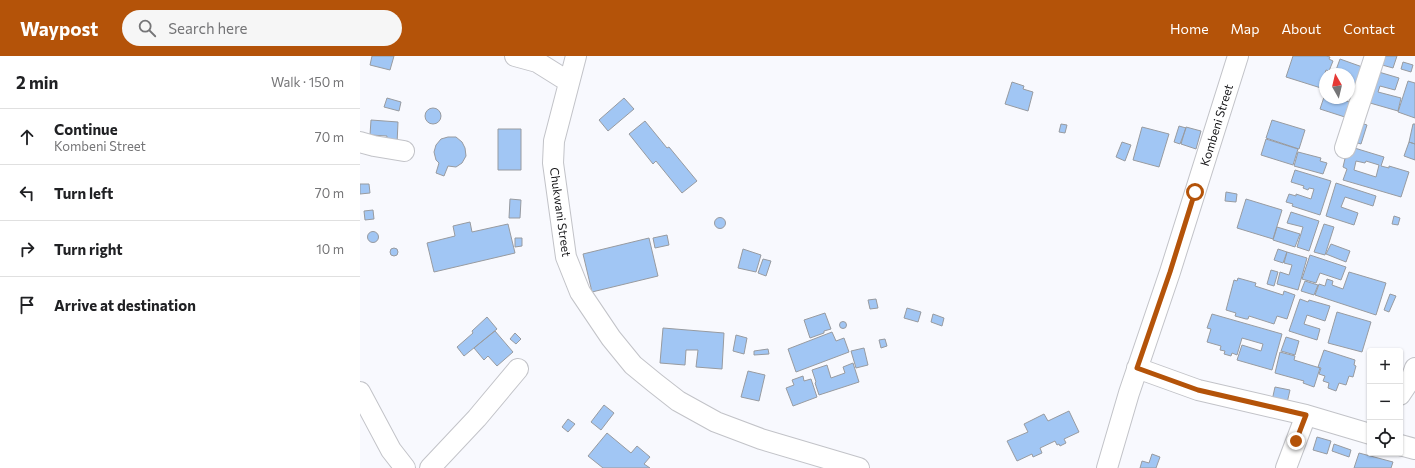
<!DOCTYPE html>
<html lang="en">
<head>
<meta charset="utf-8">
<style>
	body { margin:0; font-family:Commissioner,sans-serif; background:#f6f6f6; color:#202124 }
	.controls { position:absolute; right:12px; bottom:12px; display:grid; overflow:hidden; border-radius:4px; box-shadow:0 1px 3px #0004 }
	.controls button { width:36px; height:36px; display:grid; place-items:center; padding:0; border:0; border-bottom:1px solid #e0e0e0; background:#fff; color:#202124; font:20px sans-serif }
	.compass { position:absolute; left:959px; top:12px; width:36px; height:36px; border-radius:50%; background:#fff; box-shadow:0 1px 3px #0004; rotate:352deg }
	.stop { position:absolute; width:12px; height:12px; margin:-9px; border:3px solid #b45309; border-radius:50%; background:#fff }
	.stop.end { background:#b45309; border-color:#fff; box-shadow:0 1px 4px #0008 }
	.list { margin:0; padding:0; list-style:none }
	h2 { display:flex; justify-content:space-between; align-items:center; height:52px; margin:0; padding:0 16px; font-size:17px }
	h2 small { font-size:13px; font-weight:400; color:#757577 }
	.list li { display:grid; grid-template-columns:26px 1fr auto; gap:12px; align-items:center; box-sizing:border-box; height:56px; padding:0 16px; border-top:1px solid #e0e0e0 }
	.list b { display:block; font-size:15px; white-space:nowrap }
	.list p { margin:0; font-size:13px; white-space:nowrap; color:#757577 }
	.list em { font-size:13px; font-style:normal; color:#757577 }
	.icon { flex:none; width:22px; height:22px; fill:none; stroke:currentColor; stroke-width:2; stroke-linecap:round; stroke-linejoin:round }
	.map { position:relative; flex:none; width:1055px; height:412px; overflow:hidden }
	header { display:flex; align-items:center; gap:24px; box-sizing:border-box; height:56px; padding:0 20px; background:#b45309; color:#fff }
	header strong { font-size:19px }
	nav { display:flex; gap:22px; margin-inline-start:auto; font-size:14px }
	.search { width:280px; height:36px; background:#f6f6f6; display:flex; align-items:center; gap:10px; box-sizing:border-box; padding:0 14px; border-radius:22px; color:#757577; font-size:15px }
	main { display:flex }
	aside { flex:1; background:#fff }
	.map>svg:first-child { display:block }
	.building { fill:#a1c6f4; stroke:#989ba0; fill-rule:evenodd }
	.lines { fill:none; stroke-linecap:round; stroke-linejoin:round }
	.minor-casing { stroke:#c2c3c8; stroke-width:22 }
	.minor { stroke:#fff; stroke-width:20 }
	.route { stroke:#b45309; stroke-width:5 }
	.labels { text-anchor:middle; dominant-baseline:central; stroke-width:3; stroke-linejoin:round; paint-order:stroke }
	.street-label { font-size:12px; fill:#18181a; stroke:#fff }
</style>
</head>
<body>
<header>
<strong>Waypost</strong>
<div class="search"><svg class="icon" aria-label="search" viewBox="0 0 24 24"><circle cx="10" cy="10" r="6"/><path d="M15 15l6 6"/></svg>Search here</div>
<nav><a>Home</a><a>Map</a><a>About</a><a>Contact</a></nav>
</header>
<main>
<aside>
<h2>2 min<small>Walk · 150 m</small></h2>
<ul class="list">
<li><svg class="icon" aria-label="ahead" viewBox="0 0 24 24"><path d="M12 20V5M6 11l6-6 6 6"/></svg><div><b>Continue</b><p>Kombeni Street</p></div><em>70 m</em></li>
<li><svg class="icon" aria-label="left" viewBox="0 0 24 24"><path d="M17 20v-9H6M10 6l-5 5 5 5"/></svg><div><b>Turn left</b></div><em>70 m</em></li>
<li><svg class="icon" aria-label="right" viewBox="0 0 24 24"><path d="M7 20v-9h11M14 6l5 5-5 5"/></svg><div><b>Turn right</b></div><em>10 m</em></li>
<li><svg class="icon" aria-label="arrive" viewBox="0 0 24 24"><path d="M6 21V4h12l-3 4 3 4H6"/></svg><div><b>Arrive at destination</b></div></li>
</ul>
</aside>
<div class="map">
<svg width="1055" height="412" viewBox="0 0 1055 412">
	<rect width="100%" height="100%" fill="#f8f9fe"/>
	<!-- building -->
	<path class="building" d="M12,0H34L30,14L10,9Z
		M933,0H966L970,1L969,3L973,5L969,15L966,14L964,20L965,32L961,31V32L926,21Z
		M1018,0H1037L1033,12L1015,7Z
		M980,3L1008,13L998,44L989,41V29L992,20L976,14Z
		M1043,6L1053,9L1051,16L1041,13Z
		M1012,14L1039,22L1035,34L1020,30L1018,36L1041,42L1038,55L1003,45Z
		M1048,25L1055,27V62L1038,56Z
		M652,26L664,30L663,33L673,36L668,55L645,48Z
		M965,38V42H977L996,48L991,63L960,53Z
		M27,42L41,46L39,55L24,51Z
		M264,42L274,53L248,75L239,64Z
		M65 60a8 8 0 1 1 16 0a8 8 0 1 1-16 0Z
		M11,64L38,66L37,88H26L27,80L10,79Z
		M912,64L945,74L939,93L906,82Z
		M285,65L307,92L309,91L337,125L322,137L296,105L293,108L269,78Z
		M998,66L1007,69L1001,88L991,85Z
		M701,68L707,69L705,77L699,76Z
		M1053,68H1055V88L1049,86Z
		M819,70L826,72L820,88L814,86Z
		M782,71L809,78L799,111L773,104Z
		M826,71L841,75L836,93L821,88Z
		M138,73H161V114H138Z
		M88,81H96L102,86L105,92L106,100L102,107L96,111L88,110L84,120L76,117L79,107L76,104L74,96L76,89L81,83Z
		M906,83L938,93L933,109L901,99Z
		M762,86L771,89L765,105L756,101Z
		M1049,86L1055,88V104L1044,100Z
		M988,90L1024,101L1021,110L1029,112V110L1049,116L1041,141L983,124L987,113L983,111ZM996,105L1005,107L1006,105L1019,109L1016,121L994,114Z
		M938,96L961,102L960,105L967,107L963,118L934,110Z
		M935,114L971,125L960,159L932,150L933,148L926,146L929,138L936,140V138L951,143L954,133L949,132L948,134L943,132L944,130L931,126Z
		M976,127L1016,140L1013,150L985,141L981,151L998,157L994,169L966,160Z
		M0,128H9L10,137L0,138Z
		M866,136L877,138L876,146L865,145Z
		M150,143L161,144L160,162H149Z
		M886,143L922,154L913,183L877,172Z
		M13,154L14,163L5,164L4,155Z
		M931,156L959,165L949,195L937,191L943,171L927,167Z
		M1034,160L1040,162L1038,169L1032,168Z
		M354.5 167a5.5 5.5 0 1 1 11 0a5.5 5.5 0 1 1-11 0Z
		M110,166L112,176L148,168L155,197L74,216L67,187L95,180L93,170Z
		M964,168L974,171L965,199L954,196Z
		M917,171L940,178L935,191L913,184Z
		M7.5 181a5.5 5.5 0 1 1 11 0a5.5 5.5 0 1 1-11 0Z
		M307,179L309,189L295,192L293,182Z
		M155,182H162V190L155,191Z
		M289,182L298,220L232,236L223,198Z
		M971,188L990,195L986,206L966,198Z
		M30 196a4 4 0 1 1 8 0a4 4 0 1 1-8 0Z
		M383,193L401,199L396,216L378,212Z
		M918,193L927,196L923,207L914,204Z
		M927,196L947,202L938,234L917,228L920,216L929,219L932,209L924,207Z
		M950,199L986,211L981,224L960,217L956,227L942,223Z
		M403,203L411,205L406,220L398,217Z
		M911,214L918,216L914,230L907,228Z
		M989,216L1026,227L1016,259L955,239L959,228L965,230L967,223L973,225L972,229L983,233Z
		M878,222L896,227L895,230L923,239L924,235L935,239L927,263L917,260L914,268L889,260L888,263H886L875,260L876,257L866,254L874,224L877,225Z
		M945,225L958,229L954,239L941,235Z
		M1030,238L1036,240L1029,256L1024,254Z
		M516,243L518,252L510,253L508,244Z
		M940,243L948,246L949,244L970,250L965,265L947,259L944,268L960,273L957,284L929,275Z
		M547,252L561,256L558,266L544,262Z
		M977,256L1011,266L1002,296L968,287Z
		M465,257L471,273L464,275V277L450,282L444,264Z
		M573,258L584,262L582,270L571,266Z
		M852,258L922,278L912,314L877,304L882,289L901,295L903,288L882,282L877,299L872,297L871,300L864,298L865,295L860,294L861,290L847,286L851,273L847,272Z
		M127,261L137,273L104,300L97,291L113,277L112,275Z
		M479.5 269a3.5 3.5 0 1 1 7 0a3.5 3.5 0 1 1-7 0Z
		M303,272L364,277L362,313L336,311L338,294H326L325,309L300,307Z
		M135,275L153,296L137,310L128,300L124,304L114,292Z
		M472,276L476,285L484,282L489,296L436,316L428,293Z
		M155,277L161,283L156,288L150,283Z
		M376,279L387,282L384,298L373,295Z
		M926,281L939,285L935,299L921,295Z
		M525,283L527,290L521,292L519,284Z
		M504,292L508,309L496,312L491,295Z
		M408,293L409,298L394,299V295Z
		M964,294L995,304L994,309L996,310L993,321L989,320L986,329L979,327L976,335L968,332L969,327L963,325L965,320L959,318L961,312L958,311Z
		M920,296L935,300L934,304L960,312L954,331L943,327L944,325L915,317Z
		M493,307L499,326L459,339L455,327L456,326L452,314L467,309L471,322L485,317L483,311Z
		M388,315L405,319L399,345L381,341Z
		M443,320L444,325L451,323L457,341L433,350L426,332L434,329L432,324Z
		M915,331L930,334L927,347L911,349Z
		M244,349L254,357L241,374L231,366Z
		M709,355L719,376L704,383L706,387L700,390L699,388L697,389L695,385L680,392L682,397L673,401L672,398L657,405L647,385L668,376L664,368L684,358L688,365Z
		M208,363L215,368L208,376L202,371Z
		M247,377L271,397L277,390L290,401L284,408L290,412H243L228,400Z
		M957,381L971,385L967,398L953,394Z
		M974,388L991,394L989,401L972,395Z
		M999,397L1033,406L1031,412H994Z
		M792,398L800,401L796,412H780L782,405L789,407Z"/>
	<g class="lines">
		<!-- minor casing -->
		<g class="minor-casing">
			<path id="minor" d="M155,0L177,6L209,26
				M216,0L194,85L193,107L206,201L220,236L251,282L273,309L295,327L318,345L356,366L401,383L499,412
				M0,86L14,90L44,95
				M985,92L1015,0
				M777,312L838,334L946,359L1010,378
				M0,336L31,394L45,412
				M1040,339L1052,321L1055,312
				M1040,389L1055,393
				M70,412L117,362L158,313
				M747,412L769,337L810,216L878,0
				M926,412L946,359"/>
		</g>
		<!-- minor -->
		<use href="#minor" class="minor"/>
	</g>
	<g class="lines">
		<!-- route -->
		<path class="route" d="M835,136L810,216L777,312L838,334L946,359L936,385"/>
	</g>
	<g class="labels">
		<!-- street labels -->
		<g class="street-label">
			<text transform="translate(856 69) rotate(-73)">Kombeni Street</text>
			<text transform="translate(201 156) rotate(82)">Chukwani Street</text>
		</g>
	</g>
</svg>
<div class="controls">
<button>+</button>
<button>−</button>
<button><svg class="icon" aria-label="locate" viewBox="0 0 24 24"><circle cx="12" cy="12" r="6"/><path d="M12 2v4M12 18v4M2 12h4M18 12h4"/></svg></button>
</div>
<svg class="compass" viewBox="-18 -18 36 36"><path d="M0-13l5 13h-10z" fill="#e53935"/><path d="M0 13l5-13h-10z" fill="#757577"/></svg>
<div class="stop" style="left:835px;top:136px"></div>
<div class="stop end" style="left:936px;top:385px"></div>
</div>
</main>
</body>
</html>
